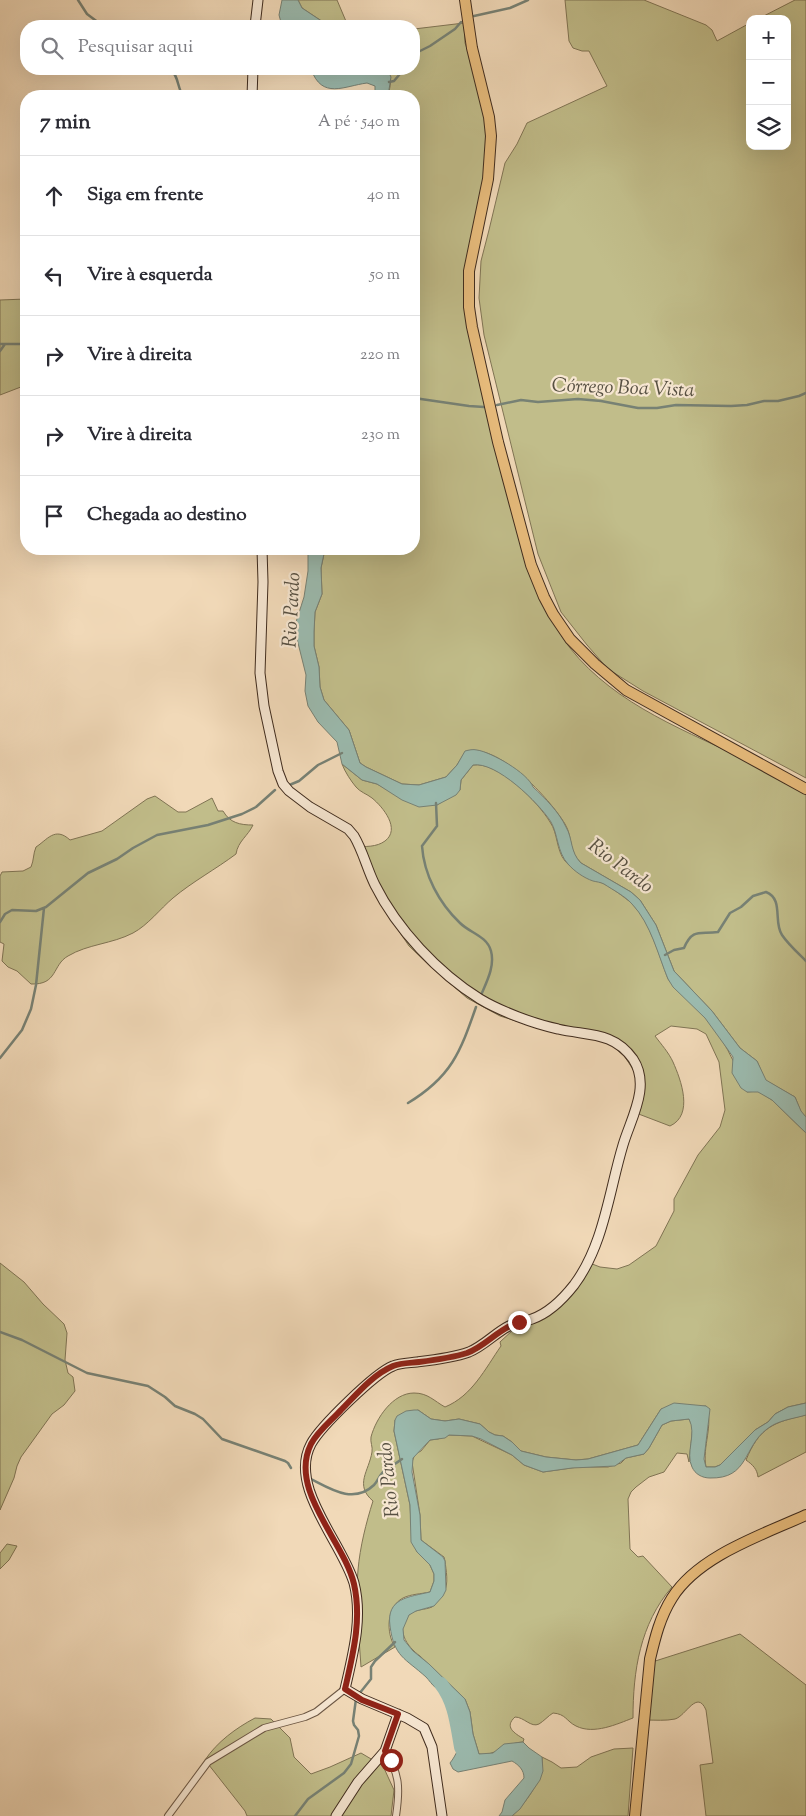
<!DOCTYPE html>
<html lang="pt">
<head>
<meta charset="utf-8">
<style>
	body { margin:0; font-family:"Sorts Mill Goudy",serif; background:#f2f2f3; color:#2b2b33 }
	.controls { position:absolute; right:15px; top:15px; display:grid; overflow:hidden; border-radius:10px; box-shadow:0 5px 20px #0002 }
	.controls button { width:45px; height:45px; display:grid; place-items:center; padding:0; border:0; border-bottom:1px solid #e1e1e2; background:#fff; color:#2b2b33; font:25px sans-serif }
	.stop { position:absolute; width:15px; height:15px; margin:-11px; border:4px solid #8f2418; border-radius:50%; background:#fff }
	.stop.end { background:#8f2418; border-color:#fff; box-shadow:0 1px 5px #0008 }
	.list { margin:0; padding:0; list-style:none }
	h2 { display:flex; justify-content:space-between; align-items:center; height:65px; margin:0; padding:0 20px; font-size:21px }
	h2 small { font-size:16px; font-weight:400; color:#7c7c81 }
	.list li { display:grid; grid-template-columns:32px 1fr auto; gap:15px; align-items:center; box-sizing:border-box; height:80px; padding:0 20px; border-top:1px solid #e1e1e2 }
	.list b { display:block; font-size:19px; white-space:nowrap }
	.list em { font-size:16px; font-style:normal; color:#7c7c81 }
	.icon { flex:none; width:28px; height:28px; fill:none; stroke:currentColor; stroke-width:2; stroke-linecap:round; stroke-linejoin:round }
	.map { position:relative; flex:none; width:806px; height:1816px; overflow:hidden }
	.search { position:absolute; background:#fff; box-shadow:0 5px 20px #0002; left:20px; top:20px; width:400px; height:55px; display:flex; align-items:center; gap:12px; box-sizing:border-box; padding:0 18px; border-radius:20px; color:#7c7c81; font-size:19px }
	.panel { position:absolute; background:#fff; box-shadow:0 5px 20px #0002; left:20px; top:90px; width:400px; height:465px; border-radius:20px }
	.map>svg:first-child { display:block }
	.green { fill:#c1bd8a; stroke:#807454 }
	.water { fill:#9bbaae; stroke:#778174 }
	.lines { fill:none; stroke-linecap:round; stroke-linejoin:round }
	.stream { stroke:#778174; stroke-width:2.5 }
	.river { stroke:#9bbaae; stroke-width:14 }
	.street-casing { stroke:#6c5744; stroke-width:8 }
	.secondary-casing { stroke:#402c1e; stroke-width:11 }
	.primary-casing { stroke:#402c1e; stroke-width:12 }
	.street { stroke:#f6e6d1; stroke-width:6 }
	.secondary { stroke:#f6e6d1; stroke-width:9 }
	.primary { stroke:#e8bc7c; stroke-width:10 }
	.route { stroke:#8f2418; stroke-width:6 }
	.labels { text-anchor:middle; dominant-baseline:central; stroke-width:4.5; stroke-linejoin:round; paint-order:stroke }
	.water-label { font-size:20px; font-style:italic; fill:#575042; stroke:#f6e6d1 }
</style>
</head>
<body>
<div class="map">
<svg width="806" height="1816" viewBox="0 0 806 1816">
	<rect width="100%" height="100%" fill="#f1d9b8"/>
	<filter id="stains"><feTurbulence type="fractalNoise" baseFrequency=".004" numOctaves="4"/><feColorMatrix values="0 0 0 0 .2 0 0 0 0 .09 0 0 0 0 .02 0 0 0 .5 -.17"/></filter>
	<radialGradient id="worn" r=".72"><stop offset=".6" stop-color="#630" stop-opacity="0"/><stop offset="1" stop-color="#630" stop-opacity=".3"/></radialGradient>
	<!-- green -->
	<path class="green" d="M298,0H337L348,26H329L302,8Z
		M565,0H644L706,25L712,30L717,41L750,23V146H787V19H758L795,0H806V778L643,691L608,669L587,645L561,612L538,554L484,335L479,298L481,261L489,230L505,163L517,144L527,123L607,86L589,51H582L573,48L569,41Z
		M464,23L465,43L474,68L491,137L468,311L546,609C554,623 561,636 570,648C616,706 689,732 753,763C771,772 788,783 806,793V1117L801,1112L795,1097L765,1080L757,1061L740,1048L712,1011L674,971L656,925L640,900L631,892L581,863C568,851 573,837 565,824C550,799 497,741 465,752L457,765L446,777L419,785L402,784L366,767L360,763L349,730L324,700L320,687L319,667L314,646V632L315,612L322,594L321,568L325,549H414V96H388C390,87 393,77 387,69H414V29Z
		M26,299V385L0,395V300Z
		M342,764L362,780L377,784L397,795L437,805L460,790L461,780L473,765C498,761 538,802 550,822C558,833 556,850 565,861C575,872 586,878 600,882C610,886 621,895 629,901C649,917 659,956 668,979C678,992 690,1001 701,1012C723,1035 735,1064 747,1092L758,1091L772,1100L806,1133V1403L788,1407L775,1414L768,1422L755,1430L720,1465L715,1467H706C702,1446 714,1425 706,1406L661,1409L638,1445L588,1459L576,1460L546,1457L521,1451L512,1442L503,1436L495,1435L489,1432L480,1424L459,1419L445,1421L431,1419L418,1410L395,1420L394,1431L410,1505L411,1523L417,1552L430,1565L434,1574V1581L430,1592C421,1594 411,1594 403,1598C386,1607 386,1633 395,1647L361,1667C359,1635 355,1602 358,1570C360,1547 366,1523 373,1501C354,1485 369,1471 372,1452C373,1447 370,1442 371,1437C376,1418 393,1393 414,1393C428,1393 434,1401 445,1407C472,1396 485,1369 501,1346L500,1342L514,1329L538,1320L551,1313L587,1262L600,1267L617,1269L629,1265L656,1246L674,1211V1199L698,1155L720,1127L725,1110L719,1062L706,1034L697,1029L671,1026L655,1036C661,1044 669,1053 673,1062C681,1080 694,1115 670,1126L636,1113L638,1091L634,1071L625,1057L611,1044L590,1036L555,1033L500,1016L467,998L430,966L409,946L376,897L355,846C365,847 377,847 385,841C401,829 383,807 372,798C367,794 360,792 356,787C351,781 345,772 342,764Z
		M155,796L178,812H186L212,798L218,811H223C230,823 240,825 253,825C248,836 238,841 236,854C216,869 192,882 173,898C160,909 148,925 133,933C112,944 88,944 68,956C52,965 58,985 31,984L17,971L8,967L2,961L4,944L0,942V876L2,872L23,871L31,867C34,860 33,854 36,847C47,840 55,826 70,840L102,831L147,799Z
		M0,1263L24,1282L43,1304L64,1324L67,1333L65,1360L68,1373L73,1377L75,1391L64,1405L52,1414L21,1457L17,1466L14,1478L0,1510Z
		M806,1415V1452L758,1477C757,1469 753,1465 746,1460C759,1428 773,1422 806,1415Z
		M689,1419L693,1426L689,1462L687,1454L677,1453L664,1472L649,1477L636,1487L631,1492L628,1499L630,1549L638,1557L643,1556L672,1587C640,1624 633,1671 633,1718C617,1724 594,1735 576,1726C566,1721 566,1714 553,1713C548,1716 544,1721 539,1724C531,1728 524,1717 515,1717C504,1727 514,1733 524,1739L523,1742C507,1742 495,1757 479,1754L473,1734L470,1712L465,1699L420,1656C407,1647 394,1628 410,1614C416,1609 425,1610 432,1607C436,1604 441,1596 444,1592C449,1584 446,1570 445,1561L444,1557L421,1540L420,1515L412,1462L415,1454L421,1451L430,1440L438,1439L449,1435L472,1436L512,1455L524,1465L543,1472L578,1467H608L621,1463L626,1458L644,1454L649,1448L662,1425L671,1421Z
		M7,1544L17,1546L9,1560L0,1569V1553Z
		M740,1634L806,1685V1816H706L700,1765L713,1763L706,1710C697,1689 686,1716 675,1719C666,1721 655,1720 646,1720L649,1663Z
		M255,1718L271,1719L290,1738L294,1757L311,1774L330,1767L361,1753L383,1766L394,1790L391,1816H247L245,1811L205,1760C217,1742 236,1728 255,1718Z
		M633,1748L628,1816H512C526,1803 545,1777 542,1757L552,1762L561,1768L577,1767L591,1757L614,1749Z"/>
	<!-- water -->
	<path class="water" d="M282,0H298L302,8L329,26H282L279,15Z
		M311,69H387L391,77L388,96H375V86L367,83C344,86 322,100 311,69Z
		M308,549H325L321,568L322,594L315,612L314,632V646L319,667L320,687L324,700L349,730L360,763L366,767L402,784L419,785L446,777L457,765L465,751C469,750 473,749 477,750C491,752 528,773 533,787C545,798 559,812 566,827C573,839 570,852 581,863L631,892L640,900L656,925L674,971L712,1011L740,1048L757,1061L766,1080L795,1097L801,1111L806,1117V1133L772,1100L758,1092H747L741,1088L732,1073L733,1057L726,1047L705,1018L673,987L668,979C658,955 651,924 632,904C625,896 613,890 604,884C600,882 597,882 593,881C584,878 574,871 568,864C557,852 558,834 551,822C539,803 496,761 473,765L461,780L460,790L456,795L437,805L419,807L402,800L377,784L362,780L342,764L337,742L318,722L308,706L305,691L306,675L295,631L296,622L304,597L308,571Z
		M674,1403L706,1406L710,1409L704,1459L706,1467H715L720,1465L755,1430L768,1422L775,1414L788,1407L806,1403V1415C793,1419 778,1420 767,1429C743,1447 749,1479 710,1478C702,1478 695,1474 692,1467C685,1453 697,1434 689,1419L671,1421L662,1425L649,1448L644,1454L626,1458L615,1466L572,1468L543,1472L524,1465L512,1455L481,1439L472,1436L449,1435L445,1438L430,1440L413,1458L412,1472L420,1515L421,1540L443,1557L445,1561L446,1590L443,1596L434,1606L416,1611L409,1615L403,1629L404,1640L413,1651L429,1664L465,1699L470,1712L473,1734L479,1754L493,1753L504,1744L523,1742L529,1748L542,1757L543,1771L540,1780L520,1809L512,1816H499L502,1812L505,1800L524,1778C524,1770 519,1765 512,1761L458,1772L453,1769L450,1763C462,1748 467,1723 456,1706C451,1699 443,1694 436,1688C432,1685 429,1680 426,1677C405,1658 394,1657 390,1626C386,1598 409,1597 430,1592L434,1581V1574L430,1565L417,1552L411,1542L410,1505L394,1431L395,1420L397,1416L406,1411L414,1410H418L431,1419L445,1421L459,1419L480,1424L489,1432L495,1435L503,1436L512,1442L521,1451L546,1457L576,1460L588,1459L638,1445L661,1409Z"/>
	<g class="lines">
		<!-- stream -->
		<path class="stream" d="M78,0L87,14L103,26
			M474,16L510,8L528,0
			M414,54L430,46L455,29L461,22
			M170,69C179,76 177,87 183,96
			M389,82L394,81L404,69
			M0,344H26
			M0,351L5,344
			M414,398L469,406L484,407
			M497,405L521,400L538,402L578,399L601,401L638,408H657L676,405L731,406L747,405L764,401H778L799,396L806,393
			M287,786L299,781L318,765L342,753
			M436,803L437,826L422,846C424,875 439,903 460,923C470,933 487,936 491,951C495,966 487,981 481,995
			M0,922L5,914L12,910L36,911L46,907L88,873L117,859L133,848L157,835L208,825L242,814L256,807L275,790
			M665,955L674,950L684,948C693,927 701,935 718,932L730,913L741,907L753,896L766,892C784,899 773,922 782,935C788,944 798,953 806,961
			M0,1058L22,1030L31,1009L36,985L44,908
			M408,1103C451,1077 460,1053 476,1007
			M0,1332L22,1340L87,1373L148,1386L165,1397L175,1406L195,1414L203,1419L222,1439L285,1461L288,1463L291,1468
			M309,1478C329,1488 353,1505 374,1485C378,1481 380,1474 385,1470C391,1466 397,1463 402,1459
			M359,1694L371,1679V1667L375,1661L395,1642
			M295,1816L308,1799L344,1773L351,1764L359,1736L358,1730L354,1725L353,1721L356,1699"/>
		<!-- river -->
		<path class="river" d="M441,1684C455,1702 457,1725 461,1747L464,1753L472,1760"/>
		<!-- street casing -->
		<g class="street-casing">
			<path id="street" d="M385,1751C400,1774 400,1789 396,1816
				M168,1816L208,1762L264,1728L305,1717L316,1712L345,1689"/>
		</g>
		<!-- secondary casing -->
		<g class="secondary-casing">
			<path id="secondary" d="M255,26L258,0
				M252,96L253,69
				M262,549L263,582L260,673L264,706L278,771L283,784L289,791L310,807L348,829L354,836C363,851 367,869 375,885C397,929 438,973 480,999C500,1011 534,1024 558,1029C587,1036 613,1031 633,1059C651,1086 631,1118 623,1145C609,1191 604,1245 574,1285C563,1299 549,1313 532,1319C525,1322 517,1322 509,1326C495,1333 484,1346 469,1352C452,1358 434,1360 417,1362C409,1363 400,1363 393,1366C375,1373 320,1427 311,1444C288,1487 342,1542 354,1583C363,1618 353,1654 345,1689L362,1699L407,1718L424,1728L432,1747L442,1816
				M336,1816L358,1782L385,1751L398,1714"/>
		</g>
		<!-- primary casing -->
		<g class="primary-casing">
			<path id="primary" d="M465,0L472,48L489,117L491,136L488,179L469,271V307L472,327L498,442L531,565L544,597L553,614L570,639L595,664L626,690L806,789
				M635,1816L650,1659C655,1638 660,1617 672,1598C698,1556 762,1535 806,1515"/>
		</g>
		<!-- street -->
		<use href="#street" class="street"/>
		<!-- secondary -->
		<use href="#secondary" class="secondary"/>
		<!-- primary -->
		<use href="#primary" class="primary"/>
	</g>
	<g class="lines">
		<!-- route -->
		<path class="route" d="M391,1760L385,1751L398,1714L362,1700L345,1689C353,1654 362,1620 354,1584C344,1541 288,1490 311,1444C318,1431 331,1421 341,1410C356,1395 372,1375 393,1366C400,1363 410,1363 419,1362C435,1360 451,1358 467,1353C486,1346 499,1328 519,1322"/>
	</g>
	<g class="labels">
		<!-- water labels -->
		<g class="water-label">
			<text transform="translate(623 389) rotate(2)">Córrego Boa Vista</text>
			<text transform="translate(293 610) rotate(-87)">Rio Pardo</text>
			<text transform="translate(620 867) rotate(37)">Rio Pardo</text>
			<text transform="translate(390 1480) rotate(-96)">Rio Pardo</text>
		</g>
	</g>
	<rect width="100%" height="100%" filter="url(#stains)"/>
	<rect width="100%" height="100%" fill="url(#worn)"/>
</svg>
<div class="controls">
<button>+</button>
<button>−</button>
<button><svg class="icon" aria-label="layers" viewBox="0 0 24 24"><path d="M12 4l9 5-9 5-9-5zM3 14l9 5 9-5"/></svg></button>
</div>
<div class="stop" style="left:391px;top:1760px"></div>
<div class="stop end" style="left:519px;top:1322px"></div>
<div class="search"><svg class="icon" aria-label="search" viewBox="0 0 24 24"><circle cx="10" cy="10" r="6"/><path d="M15 15l6 6"/></svg>Pesquisar aqui</div>
<section class="panel">
<h2>7 min<small>A pé · 540 m</small></h2>
<ul class="list">
<li><svg class="icon" aria-label="ahead" viewBox="0 0 24 24"><path d="M12 20V5M6 11l6-6 6 6"/></svg><div><b>Siga em frente</b></div><em>40 m</em></li>
<li><svg class="icon" aria-label="left" viewBox="0 0 24 24"><path d="M17 20v-9H6M10 6l-5 5 5 5"/></svg><div><b>Vire à esquerda</b></div><em>50 m</em></li>
<li><svg class="icon" aria-label="right" viewBox="0 0 24 24"><path d="M7 20v-9h11M14 6l5 5-5 5"/></svg><div><b>Vire à direita</b></div><em>220 m</em></li>
<li><svg class="icon" aria-label="right" viewBox="0 0 24 24"><path d="M7 20v-9h11M14 6l5 5-5 5"/></svg><div><b>Vire à direita</b></div><em>230 m</em></li>
<li><svg class="icon" aria-label="arrive" viewBox="0 0 24 24"><path d="M6 21V4h12l-3 4 3 4H6"/></svg><div><b>Chegada ao destino</b></div></li>
</ul>
</section>
</div>
</body>
</html>
